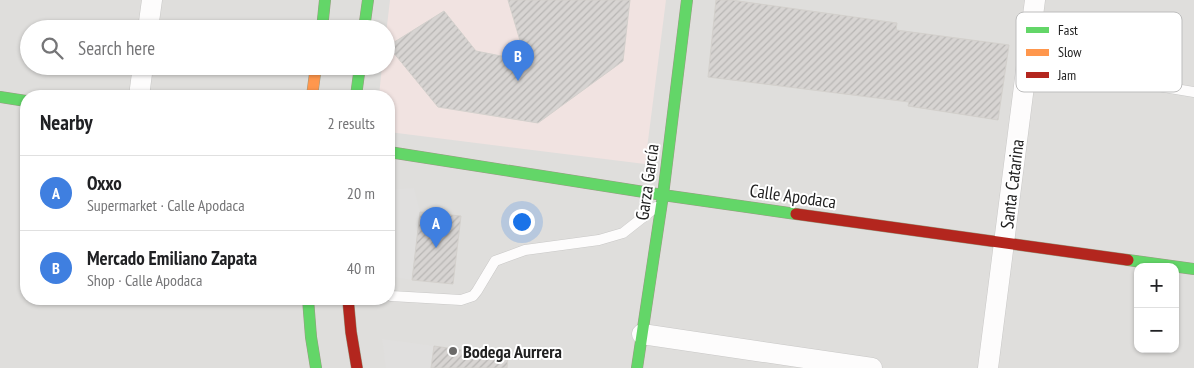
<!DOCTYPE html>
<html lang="en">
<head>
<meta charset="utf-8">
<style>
	body { margin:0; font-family:"PT Sans Narrow",sans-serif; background:#f2f2f2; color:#202124 }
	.controls { position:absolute; right:15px; bottom:15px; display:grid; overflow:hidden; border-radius:10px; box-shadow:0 1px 4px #0004 }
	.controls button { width:45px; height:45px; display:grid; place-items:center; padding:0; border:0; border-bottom:1px solid #e0e0e0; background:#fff; color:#202124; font:25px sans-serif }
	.you { position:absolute; left:521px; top:221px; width:18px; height:18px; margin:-12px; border:4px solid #fff; border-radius:50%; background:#1a73e8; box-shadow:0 0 0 8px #1a73e833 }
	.badge { display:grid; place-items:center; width:32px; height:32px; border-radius:50%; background:#6a6968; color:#fff; font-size:16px; font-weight:700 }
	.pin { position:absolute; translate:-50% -41px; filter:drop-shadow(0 1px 2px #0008) }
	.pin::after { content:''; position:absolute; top:26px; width:18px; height:15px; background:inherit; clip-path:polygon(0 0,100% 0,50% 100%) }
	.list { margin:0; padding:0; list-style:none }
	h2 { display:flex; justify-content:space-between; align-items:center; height:65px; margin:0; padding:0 20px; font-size:21px }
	h2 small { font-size:16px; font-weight:400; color:#757577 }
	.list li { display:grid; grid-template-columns:32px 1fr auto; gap:15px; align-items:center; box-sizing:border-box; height:75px; padding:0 20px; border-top:1px solid #e0e0e0 }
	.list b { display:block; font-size:19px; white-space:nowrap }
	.list p { margin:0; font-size:16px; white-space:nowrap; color:#757577 }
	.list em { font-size:16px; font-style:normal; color:#757577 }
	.icon { flex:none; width:28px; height:28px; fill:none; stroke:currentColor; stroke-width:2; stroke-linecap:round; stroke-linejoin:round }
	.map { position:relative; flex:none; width:1194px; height:368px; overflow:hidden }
	.search { position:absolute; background:#fff; box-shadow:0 1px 4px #0004; left:20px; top:20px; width:375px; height:55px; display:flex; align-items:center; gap:12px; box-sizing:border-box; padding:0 18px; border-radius:28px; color:#757577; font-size:19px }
	.panel { position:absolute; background:#fff; box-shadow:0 1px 4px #0004; left:20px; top:90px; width:375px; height:215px; border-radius:20px }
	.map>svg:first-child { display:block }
	.residential { fill:#dfdedc; fill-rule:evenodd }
	.commercial { fill:#f1e3e1 }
	.parking { fill:#e0dfde }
	.building { fill:url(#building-hatch); stroke:#d3d0cc }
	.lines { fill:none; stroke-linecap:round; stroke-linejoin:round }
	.lane-casing { stroke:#c9c8c7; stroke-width:11 }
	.street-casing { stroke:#c9c8c7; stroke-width:21 }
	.fast-casing { stroke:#999a82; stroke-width:12 }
	.slow-casing { stroke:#999a82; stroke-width:12 }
	.jam-casing { stroke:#999a82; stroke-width:12 }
	.lane { stroke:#fdfcfc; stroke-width:10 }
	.street { stroke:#fdfcfc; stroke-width:20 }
	.fast { stroke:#63d668; stroke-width:11 }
	.slow { stroke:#ff974d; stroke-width:11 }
	.jam { stroke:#b3261e; stroke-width:11 }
	.poi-dot { fill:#6a6968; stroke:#fff; stroke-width:2 }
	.labels { text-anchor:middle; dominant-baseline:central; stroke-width:4; stroke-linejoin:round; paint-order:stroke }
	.street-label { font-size:18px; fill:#222; stroke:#fff }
	.poi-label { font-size:18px; font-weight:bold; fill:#222; stroke:#fff; text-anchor:start }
	.key { fill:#fff; stroke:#bdbdbd; stroke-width:1 }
	.key-label { font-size:14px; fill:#222 }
</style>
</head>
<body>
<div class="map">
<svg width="1194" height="368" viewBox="0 0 1194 368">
	<defs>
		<pattern id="building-hatch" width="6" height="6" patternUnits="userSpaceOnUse" patternTransform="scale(1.25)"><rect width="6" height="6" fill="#d7d4d2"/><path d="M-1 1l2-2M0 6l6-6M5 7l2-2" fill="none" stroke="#b8b6b4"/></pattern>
	</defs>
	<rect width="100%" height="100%" fill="#f0eeeb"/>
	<!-- residential -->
	<path class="residential" d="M0,0H1194V368H0ZM29,29H386V66H29ZM26,96H389V299H26ZM1138,267H1175V349H1138Z"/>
	<!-- commercial -->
	<path class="commercial" d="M390,0H666L645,164L389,132V96H379L382,66H386V34Z"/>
	<!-- parking -->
	<path class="parking" d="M414,188L420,212L412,280L389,276V190Z
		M382,339L434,346L431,368H386Z"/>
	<!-- building -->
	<path class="building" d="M508,0H630L623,61L538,123L438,107L388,46L444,11L476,51L526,61Z
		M716,0H731L897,23L896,30L1009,45L998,120L908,106L909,102L708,77Z
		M420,212L461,216L453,284L412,280Z
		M434,346L508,357L507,368H431Z"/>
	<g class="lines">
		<!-- lane casing -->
		<g class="lane-casing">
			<path id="lane" d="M1140,83L1194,92
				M391,296L461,300L473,296L477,291L495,261L525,250L599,240L623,233L656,207"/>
		</g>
		<!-- street casing -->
		<g class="street-casing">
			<path id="street" d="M148,29L152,0
				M139,96L143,66
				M642,334L872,368
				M988,368L1035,0"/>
		</g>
		<!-- fast casing -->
		<g class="fast-casing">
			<path id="fast" d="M322,29L325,0
				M364,29L368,0
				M356,96L360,66
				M0,97L26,101
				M389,152L663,195L796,214
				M1128,260L1194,269
				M308,299L311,337L316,368
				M637,368L663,195L687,0"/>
		</g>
		<!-- slow casing -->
		<g class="slow-casing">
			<path id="slow" d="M312,96L316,66"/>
		</g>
		<!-- jam casing -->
		<g class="jam-casing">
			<path id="jam" d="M796,214L1128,260
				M348,299L351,332L357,368"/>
		</g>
		<!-- lane -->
		<use href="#lane" class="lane"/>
		<!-- street -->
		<use href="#street" class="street"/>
		<!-- fast -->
		<use href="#fast" class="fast"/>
		<!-- slow -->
		<use href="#slow" class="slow"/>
		<!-- jam -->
		<use href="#jam" class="jam"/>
	</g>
	<!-- markers -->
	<circle class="poi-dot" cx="453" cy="351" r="5"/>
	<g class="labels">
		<!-- street labels -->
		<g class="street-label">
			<text transform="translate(647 182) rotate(-82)">Garza García</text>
			<text transform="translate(1012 184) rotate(-83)">Santa Catarina</text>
			<text transform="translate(793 196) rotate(8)">Calle Apodaca</text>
		</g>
		<!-- poi labels -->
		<g class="poi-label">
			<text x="463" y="351">Bodega Aurrera</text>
		</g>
	</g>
	<!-- legend -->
	<rect x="1016" y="12" width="166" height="80" rx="8" class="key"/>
	<rect x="1026" y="27" width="23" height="6" fill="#63d668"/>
	<rect x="1026" y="49" width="23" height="7" fill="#ff974d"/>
	<rect x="1026" y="72" width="23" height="6" fill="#b3261e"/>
	<g class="key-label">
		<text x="1058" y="35">Fast</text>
		<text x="1058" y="57">Slow</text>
		<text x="1058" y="80">Jam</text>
	</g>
</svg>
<div class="controls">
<button>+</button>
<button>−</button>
</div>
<div class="you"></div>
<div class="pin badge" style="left:436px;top:248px;background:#3f7fe0">A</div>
<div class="pin badge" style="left:518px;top:81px;background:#3f7fe0">B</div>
<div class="search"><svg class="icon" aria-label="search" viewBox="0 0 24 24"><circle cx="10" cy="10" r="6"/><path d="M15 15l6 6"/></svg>Search here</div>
<section class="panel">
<h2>Nearby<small>2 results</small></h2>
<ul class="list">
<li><span class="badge" style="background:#3f7fe0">A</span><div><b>Oxxo</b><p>Supermarket · Calle Apodaca</p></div><em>20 m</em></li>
<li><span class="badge" style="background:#3f7fe0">B</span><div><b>Mercado Emiliano Zapata</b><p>Shop · Calle Apodaca</p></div><em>40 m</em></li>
</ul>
</section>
</div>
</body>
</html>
